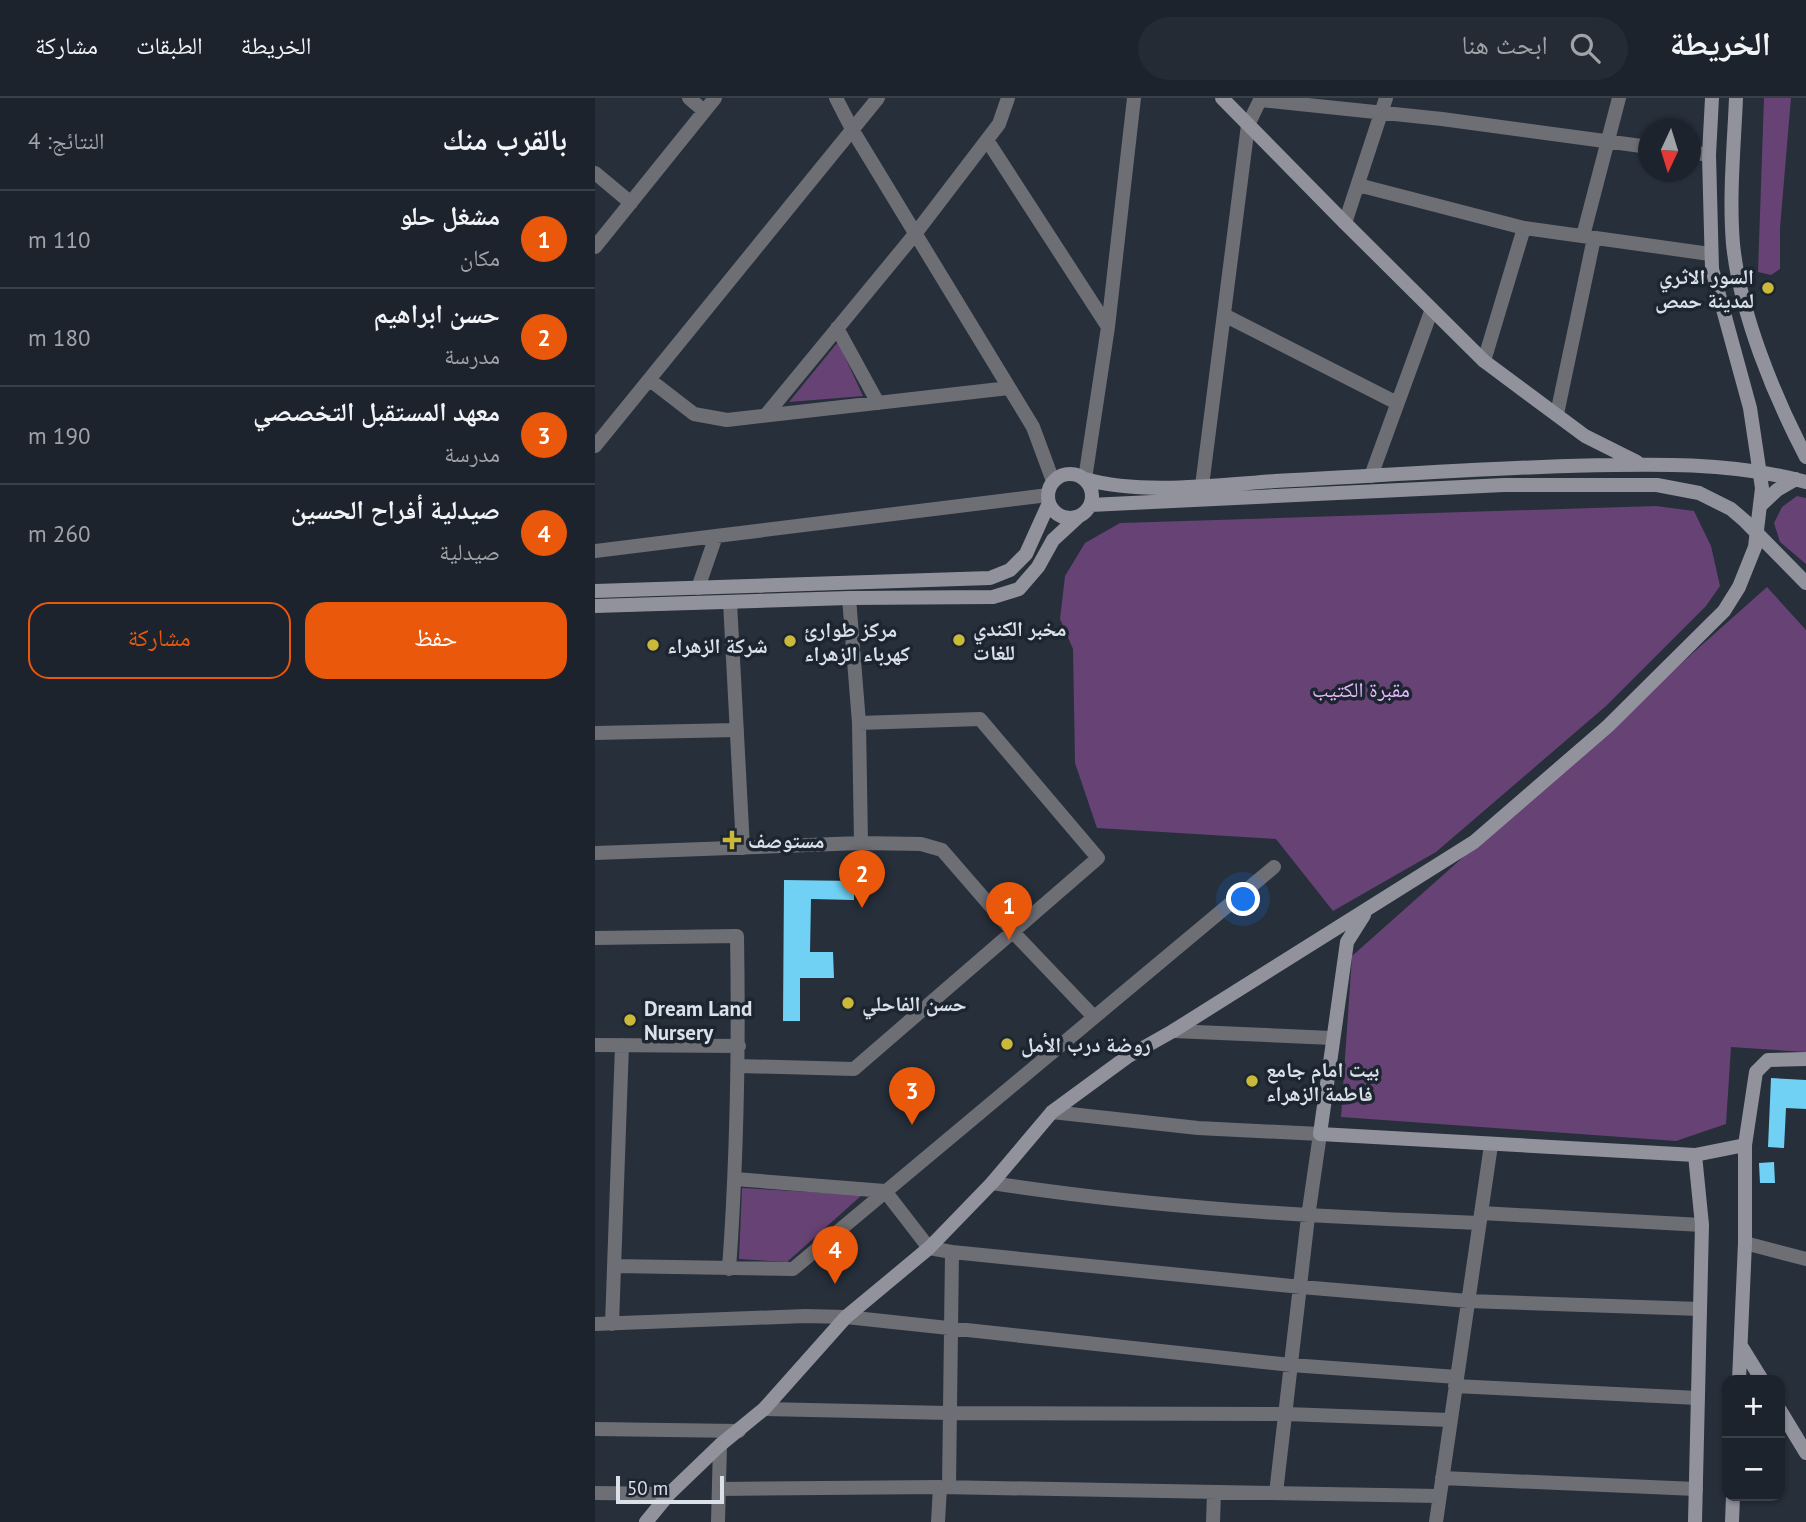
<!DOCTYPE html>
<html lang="ar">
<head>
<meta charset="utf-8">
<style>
	body { margin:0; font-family:"PT Sans","Noto Naskh Arabic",sans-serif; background:#252b34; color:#f1f3f6; direction:rtl }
	.controls { position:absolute; right:21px; bottom:21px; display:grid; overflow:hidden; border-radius:14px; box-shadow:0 2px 5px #0004 }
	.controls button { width:63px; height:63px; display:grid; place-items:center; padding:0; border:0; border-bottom:2px solid #3a4048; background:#1c232c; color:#f1f3f6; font:35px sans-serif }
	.compass { position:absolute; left:1043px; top:21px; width:63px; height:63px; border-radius:50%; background:#1c232c; box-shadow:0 2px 5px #0004; rotate:184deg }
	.scale { position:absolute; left:21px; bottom:18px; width:108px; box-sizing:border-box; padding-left:7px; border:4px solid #dbe1e9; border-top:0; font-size:19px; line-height:24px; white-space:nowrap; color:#dbe1e9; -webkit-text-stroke:5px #1c2530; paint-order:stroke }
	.you { position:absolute; left:649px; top:802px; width:24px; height:24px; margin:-18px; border:5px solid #fff; border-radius:50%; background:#1a73e8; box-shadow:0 0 0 10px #1a73e833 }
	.badge { display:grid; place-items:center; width:46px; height:46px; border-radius:50%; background:#ea580c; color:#fff; font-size:23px; font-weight:700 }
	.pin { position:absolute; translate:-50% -58px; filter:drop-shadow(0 2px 4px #0008) }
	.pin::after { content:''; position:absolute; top:37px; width:24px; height:21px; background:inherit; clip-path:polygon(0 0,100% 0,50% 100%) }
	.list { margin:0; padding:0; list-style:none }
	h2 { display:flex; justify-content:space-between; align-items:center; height:91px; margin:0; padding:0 28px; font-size:30px }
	h2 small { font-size:23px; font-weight:400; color:#a0a4a9 }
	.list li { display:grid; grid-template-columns:46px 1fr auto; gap:21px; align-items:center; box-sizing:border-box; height:98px; padding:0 28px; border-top:2px solid #3a4048 }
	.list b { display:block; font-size:26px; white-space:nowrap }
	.list p { margin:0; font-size:23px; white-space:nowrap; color:#a0a4a9 }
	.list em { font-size:23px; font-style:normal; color:#a0a4a9 }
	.actions { display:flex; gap:14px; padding:21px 28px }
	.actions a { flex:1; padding:16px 0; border:2px solid #ea580c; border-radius:21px; text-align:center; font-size:24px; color:#ea580c }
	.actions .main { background:#ea580c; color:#fff }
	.icon { flex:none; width:38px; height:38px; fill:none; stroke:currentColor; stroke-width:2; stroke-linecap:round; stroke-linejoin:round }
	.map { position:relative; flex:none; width:1211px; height:1424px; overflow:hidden; direction:ltr }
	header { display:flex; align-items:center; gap:42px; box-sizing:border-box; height:98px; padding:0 35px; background:#1c232c; border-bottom:2px solid #3a4048 }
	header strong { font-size:33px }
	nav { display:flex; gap:38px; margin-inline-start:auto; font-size:24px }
	.search { width:490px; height:63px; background:#252b34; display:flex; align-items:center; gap:18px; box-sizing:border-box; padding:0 24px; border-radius:38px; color:#a0a4a9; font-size:26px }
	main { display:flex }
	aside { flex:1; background:#1c232c }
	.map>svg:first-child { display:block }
	.green { fill:#674274 }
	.building { fill:#71d1f4 }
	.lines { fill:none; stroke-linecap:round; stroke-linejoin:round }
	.street { stroke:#6e6e75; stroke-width:14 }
	.secondary { stroke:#92929d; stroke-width:14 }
	.poi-dot { fill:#cbba39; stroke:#1c2530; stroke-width:2.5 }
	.labels { text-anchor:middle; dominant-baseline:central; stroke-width:7; stroke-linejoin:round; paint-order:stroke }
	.poi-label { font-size:21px; font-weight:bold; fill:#dbe1e9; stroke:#1c2530; text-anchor:start }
	.park-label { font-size:21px; fill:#ebb9fd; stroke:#1c2530 }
</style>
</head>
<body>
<header>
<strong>الخريطة</strong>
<div class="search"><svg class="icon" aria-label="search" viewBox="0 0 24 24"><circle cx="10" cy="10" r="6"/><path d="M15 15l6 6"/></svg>ابحث هنا</div>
<nav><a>الخريطة</a><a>الطبقات</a><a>مشاركة</a></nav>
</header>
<main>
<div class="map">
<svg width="1211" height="1424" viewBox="0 0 1211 1424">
	<rect width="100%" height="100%" fill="#262f3a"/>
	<!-- green -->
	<path class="green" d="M1169,0H1196L1185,130V171L1176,177L1163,174Z
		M243,244L268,298L194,304Z
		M1202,398L1211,400V466L1185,444L1179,425L1187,409Z
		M1061,408L1099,413L1116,448L1125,488L1111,508L1011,608L841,754L738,813L681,741L502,730L480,665L478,551L465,521L470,478L490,445L525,425Z
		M1172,489L1211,532V954L1136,949L1131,1026L1081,1043L746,1019L757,858Z
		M147,1090L267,1097L192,1164L144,1161Z"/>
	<!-- building -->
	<path class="building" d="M189,782L259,783V802L216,801L215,854H238L239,880H205V923H188Z
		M1176,980L1211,982V1011L1191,1010L1189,1050L1173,1049Z
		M1179,1064L1180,1085H1165L1164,1065Z"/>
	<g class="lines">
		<!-- street -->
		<path class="street" d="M94,0L109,13
			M241,0L258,33L438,329L458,383
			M665,2L847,21L1054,49
			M392,42L513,229
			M1096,54L1114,57
			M0,75L36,105
			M763,87L929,130L1115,156
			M750,125L791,0
			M988,138L1024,0
			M0,149L120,0
			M629,217L802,305
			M242,230L283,305
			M889,263L929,130
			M55,282L99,316L132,322L414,290
			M962,316L999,140
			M171,317L320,136L404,26L413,0
			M0,348L283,0
			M776,378L837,211
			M490,381L513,229L539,0
			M607,388L653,27L666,0
			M0,453L121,438
			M103,490L121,438L453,397
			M254,500L264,625L266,745
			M135,504L148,750
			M0,635L142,632
			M0,755L266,745L326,746L347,752L418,834L499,919
			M0,840L142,838C144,950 142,1060 134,1171
			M578,933L737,940
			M0,947L144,948
			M144,968L259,971L503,760L385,621L264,625
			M457,1014L603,1030L725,1036L713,1119L681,1395
			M140,1081L290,1093L334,1150L357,1154L706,1189L873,1203L1105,1211
			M397,1085C559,1110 721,1119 884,1125
			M886,1115L1107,1127
			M1150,1145L1211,1161
			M19,1168L198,1171L679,769
			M0,1226L210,1218L251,1219L696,1267L862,1279
			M17,1226L27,947
			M860,1288L1103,1300
			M169,1311L353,1315L691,1316L855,1322
			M0,1331L144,1333
			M847,1380L1101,1391
			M354,1389L357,1154
			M124,1391L345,1389L844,1398
			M0,1395L74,1396
			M123,1424L125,1347
			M343,1424L345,1389
			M618,1424L619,1394
			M841,1424L896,1047"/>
		<!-- secondary -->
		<path class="secondary" d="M627,0L750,125L889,263L990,338L1042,364
			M1141,0C1139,48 1134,98 1138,146C1145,215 1179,298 1211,359
			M453 398a22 22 0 1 1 44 0a22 22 0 1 1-44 0Z
			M490,381C546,397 622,387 680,383C778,378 875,371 973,368C1051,366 1135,363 1211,384
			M495,407L909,387H1062L1104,395L1136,411L1150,423L1211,485
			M1166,407L1182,392L1201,381
			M0,493L395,480L415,472L431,456L454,405
			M0,508L254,500L398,499L424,491L443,469L458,442L484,418
			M769,817L752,844L725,1036L1100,1057L1150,1047L1161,974L1173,962L1211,961
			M1100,1057L1107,1127L1100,1424
			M1146,1248L1167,1282
			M1144,1282L1150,1145V1047
			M1185,1312L1211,1355
			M51,1424L74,1396L125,1347L169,1311L251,1219L334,1150L397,1085L457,1014L532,959L578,933L879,744L1013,628L1129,513L1144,489L1160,449L1167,390L1155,310L1117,171L1114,57L1117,0
			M1137,1424L1138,1398"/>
	</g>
	<!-- markers -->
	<g class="poi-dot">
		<circle cx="1173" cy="190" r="7"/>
		<circle cx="364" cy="542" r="7"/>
		<circle cx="195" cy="543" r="7"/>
		<circle cx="58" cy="547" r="7"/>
		<path d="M133.5 731.5h7v7h7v7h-7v7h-7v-7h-7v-7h7z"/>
		<circle cx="253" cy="905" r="7"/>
		<circle cx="35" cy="922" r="7"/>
		<circle cx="412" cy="946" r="7"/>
		<circle cx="657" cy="983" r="7"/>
	</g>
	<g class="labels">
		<!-- poi labels -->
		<g class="poi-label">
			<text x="1159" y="178" text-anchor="end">السور الاثري<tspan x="1159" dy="24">لمدينة حمص</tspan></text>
			<text x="378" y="530">مخبر الكندي<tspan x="378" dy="24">للغات</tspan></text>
			<text x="209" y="531">مركز طوارئ<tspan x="209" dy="24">كهرباء الزهراء</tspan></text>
			<text x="72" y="547">شركة الزهراء</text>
			<text x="153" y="742">مستوصف</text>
			<text x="267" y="905">حسن الفاحلي</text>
			<text x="49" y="910">Dream Land<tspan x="49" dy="24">Nursery</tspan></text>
			<text x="426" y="946">روضة درب الأمل</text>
			<text x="671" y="971">بيت امام جامع<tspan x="671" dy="24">فاطمة الزهراء</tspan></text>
		</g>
		<!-- park labels -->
		<g class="park-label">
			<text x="766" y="591">مقبرة الكتيب</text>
		</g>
	</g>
</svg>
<div class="controls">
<button>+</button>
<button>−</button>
</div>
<svg class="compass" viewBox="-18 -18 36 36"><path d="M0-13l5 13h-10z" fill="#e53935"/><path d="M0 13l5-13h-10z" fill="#a0a4a9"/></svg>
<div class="scale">50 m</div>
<div class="you"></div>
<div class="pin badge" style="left:414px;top:842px">1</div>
<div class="pin badge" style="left:267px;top:810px">2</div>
<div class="pin badge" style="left:317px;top:1027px">3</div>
<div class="pin badge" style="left:240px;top:1186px">4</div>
</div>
<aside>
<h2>بالقرب منك<small>النتائج: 4</small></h2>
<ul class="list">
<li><span class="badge">1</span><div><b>مشغل حلو</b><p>مكان</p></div><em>110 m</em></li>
<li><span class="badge">2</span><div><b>حسن ابراهيم</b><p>مدرسة</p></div><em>180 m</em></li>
<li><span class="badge">3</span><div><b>معهد المستقبل التخصصي</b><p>مدرسة</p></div><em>190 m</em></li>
<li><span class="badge">4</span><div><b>صيدلية أفراح الحسين</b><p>صيدلية</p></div><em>260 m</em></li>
</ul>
<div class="actions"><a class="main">حفظ</a><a>مشاركة</a></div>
</aside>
</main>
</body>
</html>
